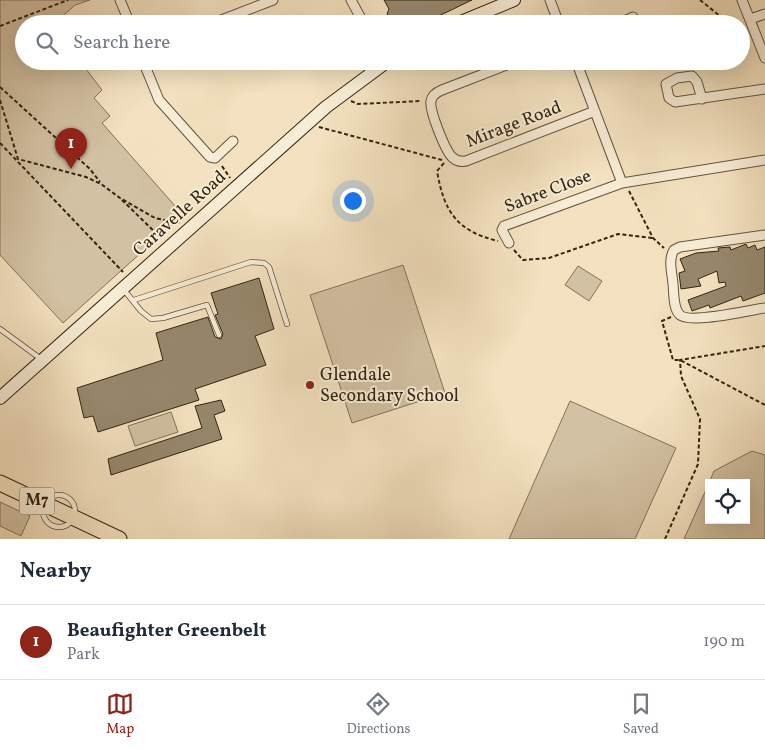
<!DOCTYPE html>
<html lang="en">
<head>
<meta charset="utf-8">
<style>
	body { margin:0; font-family:Vollkorn,serif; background:#f2f2f3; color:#1f2937 }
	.controls { position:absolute; right:15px; bottom:15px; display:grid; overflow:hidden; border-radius:0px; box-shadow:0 5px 20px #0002 }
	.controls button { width:45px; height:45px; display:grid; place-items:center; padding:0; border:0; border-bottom:1px solid #e0e1e3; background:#fff; color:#1f2937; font:25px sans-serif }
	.you { position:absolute; left:352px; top:200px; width:18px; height:18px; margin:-12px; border:4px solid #fff; border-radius:50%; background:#1a73e8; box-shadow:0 0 0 8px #1a73e833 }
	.badge { display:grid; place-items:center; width:32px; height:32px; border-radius:50%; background:#8f2418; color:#fff; font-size:16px; font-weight:700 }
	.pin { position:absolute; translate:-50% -41px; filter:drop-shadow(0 1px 2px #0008) }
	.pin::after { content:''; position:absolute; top:26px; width:18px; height:15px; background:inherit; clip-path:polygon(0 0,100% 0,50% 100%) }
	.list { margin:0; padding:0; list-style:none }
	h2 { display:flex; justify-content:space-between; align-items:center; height:65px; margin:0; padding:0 20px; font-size:21px }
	h2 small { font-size:16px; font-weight:400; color:#747a83 }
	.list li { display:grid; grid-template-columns:32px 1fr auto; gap:15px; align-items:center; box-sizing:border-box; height:75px; padding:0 20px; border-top:1px solid #e0e1e3 }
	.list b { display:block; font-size:19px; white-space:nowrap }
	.list p { margin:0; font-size:16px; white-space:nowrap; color:#747a83 }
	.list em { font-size:16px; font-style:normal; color:#747a83 }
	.icon { flex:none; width:28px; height:28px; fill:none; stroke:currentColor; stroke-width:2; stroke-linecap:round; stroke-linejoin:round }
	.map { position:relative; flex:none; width:765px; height:539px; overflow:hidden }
	.search { position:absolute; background:#fff; box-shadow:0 5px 20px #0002; left:15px; right:15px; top:15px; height:55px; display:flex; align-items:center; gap:12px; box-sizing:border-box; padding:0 18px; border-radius:28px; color:#747a83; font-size:19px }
	.sheet { height:140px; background:#fff }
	nav { display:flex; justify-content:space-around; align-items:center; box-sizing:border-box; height:70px; border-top:1px solid #e0e1e3; background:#fff; font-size:14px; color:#747a83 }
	nav a { display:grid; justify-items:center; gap:2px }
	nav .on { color:#8f2418 }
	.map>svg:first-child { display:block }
	.green { fill:#d2c1a2; stroke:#82735a }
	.building { fill:#96876c; stroke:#322512 }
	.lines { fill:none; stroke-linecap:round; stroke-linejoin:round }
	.lane-casing { stroke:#62543d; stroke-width:6 }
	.street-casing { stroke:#62543d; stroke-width:11 }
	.secondary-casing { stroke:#322512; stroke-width:14 }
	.primary-casing { stroke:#322512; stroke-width:17 }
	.path { stroke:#322512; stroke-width:2; stroke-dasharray:4 2.5; stroke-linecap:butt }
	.lane { stroke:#f7ecd5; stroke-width:4.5 }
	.street { stroke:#f7ecd5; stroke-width:9 }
	.secondary { stroke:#f7ecd5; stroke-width:12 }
	.primary { stroke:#f3e1bf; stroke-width:15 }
	.poi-dot { fill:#8f2418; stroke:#f7ecd5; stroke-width:2 }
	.labels { text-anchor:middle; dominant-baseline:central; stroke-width:4; stroke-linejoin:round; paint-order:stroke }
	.shield { fill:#f7ecd5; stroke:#6d614c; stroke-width:1 }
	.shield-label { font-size:16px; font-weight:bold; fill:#322512 }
	.street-label { font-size:18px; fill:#322512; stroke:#f7ecd5 }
	.poi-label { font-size:18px; fill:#322512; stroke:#f7ecd5; text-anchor:start }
</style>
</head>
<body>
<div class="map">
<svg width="765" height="539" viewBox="0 0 765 539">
	<rect width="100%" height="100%" fill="#f3e1bf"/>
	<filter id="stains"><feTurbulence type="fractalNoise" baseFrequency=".004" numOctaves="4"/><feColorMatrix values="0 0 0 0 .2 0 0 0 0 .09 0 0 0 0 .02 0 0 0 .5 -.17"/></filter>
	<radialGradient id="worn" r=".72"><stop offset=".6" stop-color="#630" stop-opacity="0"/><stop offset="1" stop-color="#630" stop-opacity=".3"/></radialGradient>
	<!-- green -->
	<path class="green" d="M0,0H90L75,5L56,22L57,24H24V61H91L93,63L86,69L102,90L94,98L110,116L102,123L183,215L63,323L0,255Z
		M403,265L445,393L352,423L310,295Z
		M578,266L602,281L589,301L565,285Z
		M570,401L676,448L635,539H509Z
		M171,412L178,432L135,446L128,426Z
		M752,451L765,455V539H684L709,483V520H746V483H709L714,471Z
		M0,502L30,516L21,536L0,526Z"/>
	<!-- building -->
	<path class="building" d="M384,0H472L422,24H400L387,14L389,9Z
		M746,244L748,248L755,245L757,250L765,247V293L743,301L741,296L710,308L709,305L692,311L688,300L726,286L725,282L719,283L717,271L698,279L701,286L681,289L679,273L685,271L680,259L696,253L719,251L718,248L730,247L731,250Z
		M259,278L274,329L255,336L266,365L195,389L199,400L98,432L93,416L84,418L77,388L163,360L156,333L208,317L215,337L221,339L223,334L215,315L218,314L211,293Z
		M221,400L225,411L214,415L222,439L111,475L108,459L202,428L195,406Z"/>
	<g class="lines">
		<!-- lane casing -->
		<g class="lane-casing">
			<path id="lane" d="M124,290L141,311L151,319L163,318L207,305L219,335
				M134,300L251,262L264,263L269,267L287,324
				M0,329L41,359
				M43 511a16 16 0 1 1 32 0a16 16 0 1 1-32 0Z"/>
		</g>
		<!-- street casing -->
		<g class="street-casing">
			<path id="street" d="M120,0L130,24
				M351,0L364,24
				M550,0L559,24
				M742,0L765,58
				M750,19L765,14
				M211,24L273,0
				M617,24L633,17
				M143,61L159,100L210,157L215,158L233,141
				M517,61L442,90C437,92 432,95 431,101C429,110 445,150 452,157C456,161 461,162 466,161L595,111
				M576,61L622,183
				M702,99L697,82L692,76L677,78L666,84L669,98L675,102L765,89
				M765,235L680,247L674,250C668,259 672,273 673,284C674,293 673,307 679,314C687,325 750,310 765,308
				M509,243L502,230L504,226L622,183L765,160"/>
		</g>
		<!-- secondary casing -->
		<g class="secondary-casing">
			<path id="secondary" d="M456,24L514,0
				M0,398L326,107L388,61"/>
		</g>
		<!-- primary casing -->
		<g class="primary-casing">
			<path id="primary" d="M0,483L119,539"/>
		</g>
		<!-- path -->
		<path class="path" d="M700,0L730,24
			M0,26L68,0
			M0,87L90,169L100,182
			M0,100L18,159L86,177L101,184L120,198L155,218L178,223L184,217
			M351,101L358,104L421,101
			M319,127L442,160
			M0,143L123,272
			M444,163L437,171C444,211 456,231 498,241
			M222,166L230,178
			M629,191L653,238L664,248
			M122,200L161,238
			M514,250L523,260L549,258L618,234L653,238
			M671,317L662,321L673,360H680L765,405
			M665,539L698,464L700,419L681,376L680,360L765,346"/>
		<!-- lane -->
		<use href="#lane" class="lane"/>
		<!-- street -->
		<use href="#street" class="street"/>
		<!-- secondary -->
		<use href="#secondary" class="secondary"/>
		<!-- primary -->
		<use href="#primary" class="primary"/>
	</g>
	<!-- markers -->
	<circle class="poi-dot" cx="310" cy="385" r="5"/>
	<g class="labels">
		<!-- shield labels -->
		<rect class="shield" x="19.5" y="487.5" width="35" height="27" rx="4"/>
		<g class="shield-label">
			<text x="37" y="501">M7</text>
		</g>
		<!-- street labels -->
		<g class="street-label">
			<text transform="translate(514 125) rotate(-21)">Mirage Road</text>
			<text transform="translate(548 192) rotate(-21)">Sabre Close</text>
			<text transform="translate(180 214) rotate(-42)">Caravelle Road</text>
		</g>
		<!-- poi labels -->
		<g class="poi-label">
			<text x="320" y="375">Glendale<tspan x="320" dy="21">Secondary School</tspan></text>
		</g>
	</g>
	<rect width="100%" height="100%" filter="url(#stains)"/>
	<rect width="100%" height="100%" fill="url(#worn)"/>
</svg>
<div class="controls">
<button><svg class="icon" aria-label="locate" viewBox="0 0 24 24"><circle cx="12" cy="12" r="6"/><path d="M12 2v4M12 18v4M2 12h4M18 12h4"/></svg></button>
</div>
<div class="you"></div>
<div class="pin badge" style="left:71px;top:169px">1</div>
<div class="search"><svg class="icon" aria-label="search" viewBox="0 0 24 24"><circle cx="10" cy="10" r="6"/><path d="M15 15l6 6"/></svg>Search here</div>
</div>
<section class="sheet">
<h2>Nearby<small></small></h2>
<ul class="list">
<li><span class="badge">1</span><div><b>Beaufighter Greenbelt</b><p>Park</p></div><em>190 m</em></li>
</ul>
</section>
<nav>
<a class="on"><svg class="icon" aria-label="map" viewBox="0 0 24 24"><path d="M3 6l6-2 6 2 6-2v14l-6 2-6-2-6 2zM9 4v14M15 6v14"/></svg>Map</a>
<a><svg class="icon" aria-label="directions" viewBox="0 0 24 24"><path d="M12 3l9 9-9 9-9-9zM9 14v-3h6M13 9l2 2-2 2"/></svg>Directions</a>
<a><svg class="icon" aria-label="saved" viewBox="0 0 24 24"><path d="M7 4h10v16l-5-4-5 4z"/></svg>Saved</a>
</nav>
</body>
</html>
